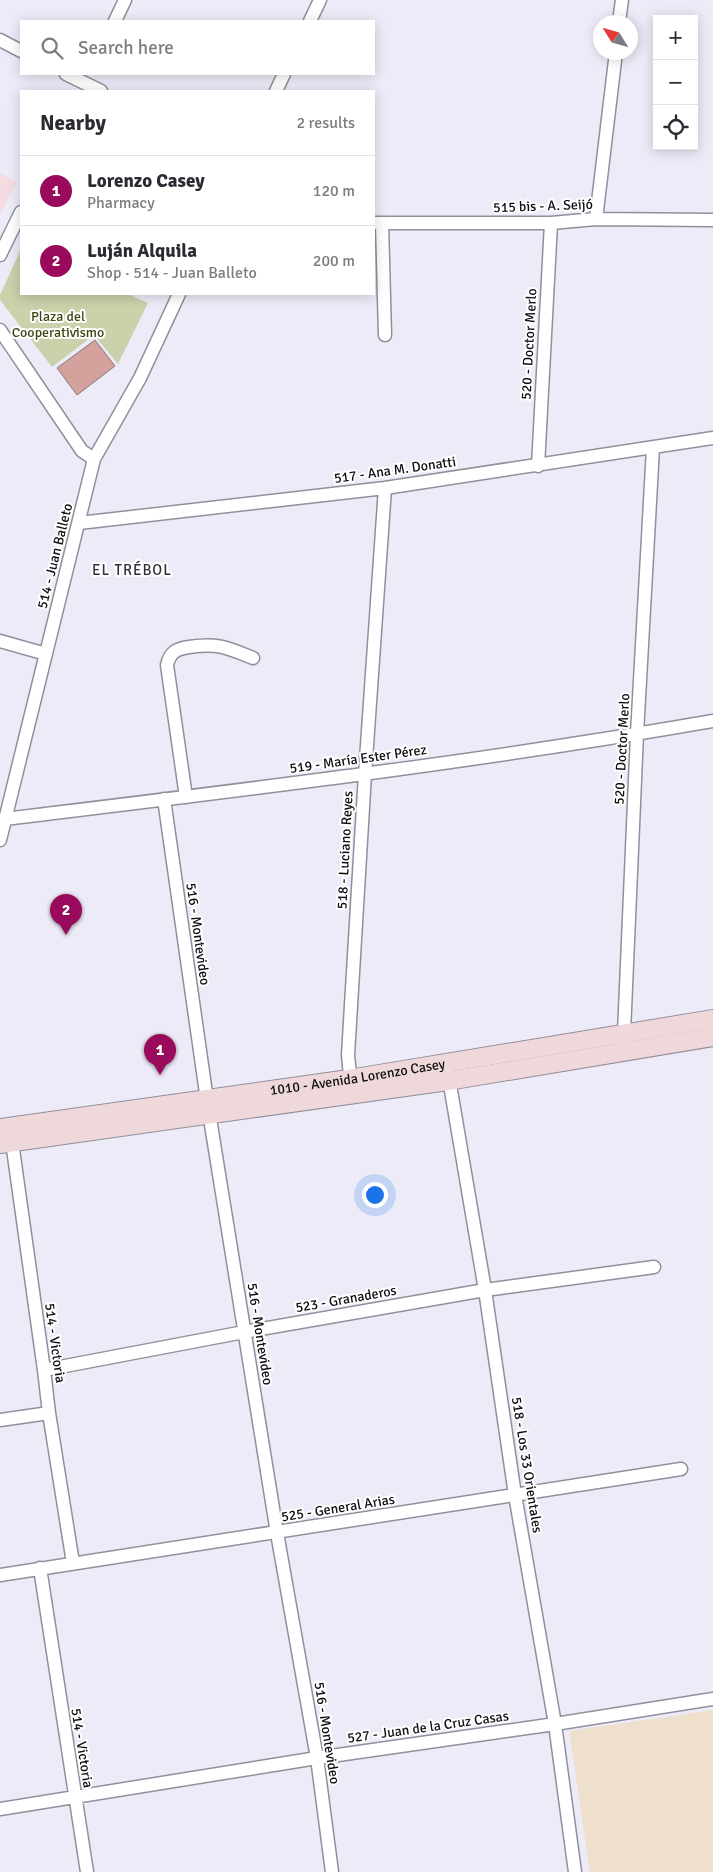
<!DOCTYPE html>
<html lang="en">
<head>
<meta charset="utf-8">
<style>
	body { margin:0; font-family:Signika,sans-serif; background:#f2f2f3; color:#2b2b33 }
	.controls { position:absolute; right:15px; top:15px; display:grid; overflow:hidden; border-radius:0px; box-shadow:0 2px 12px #0003 }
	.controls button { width:45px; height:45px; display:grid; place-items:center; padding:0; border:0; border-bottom:1px solid #e1e1e2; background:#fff; color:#2b2b33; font:25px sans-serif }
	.compass { position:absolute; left:593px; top:15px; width:45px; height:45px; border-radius:50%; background:#fff; box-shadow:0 2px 12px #0003; rotate:307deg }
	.you { position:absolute; left:374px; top:1194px; width:18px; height:18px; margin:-12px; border:4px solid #fff; border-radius:50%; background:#1a73e8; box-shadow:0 0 0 8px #1a73e833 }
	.badge { display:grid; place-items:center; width:32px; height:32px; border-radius:50%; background:#9a0a5c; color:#fff; font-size:16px; font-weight:700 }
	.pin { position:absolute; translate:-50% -41px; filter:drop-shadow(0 1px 2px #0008) }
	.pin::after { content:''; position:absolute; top:26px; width:18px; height:15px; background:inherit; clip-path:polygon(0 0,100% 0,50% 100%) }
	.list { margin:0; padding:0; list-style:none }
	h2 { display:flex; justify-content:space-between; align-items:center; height:65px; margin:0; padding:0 20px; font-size:21px }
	h2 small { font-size:16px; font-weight:400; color:#7c7c81 }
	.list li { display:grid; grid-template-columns:32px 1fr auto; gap:15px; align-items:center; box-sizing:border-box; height:70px; padding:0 20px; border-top:1px solid #e1e1e2 }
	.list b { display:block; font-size:19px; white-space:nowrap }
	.list p { margin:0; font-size:16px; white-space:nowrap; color:#7c7c81 }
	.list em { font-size:16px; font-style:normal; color:#7c7c81 }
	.icon { flex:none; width:28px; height:28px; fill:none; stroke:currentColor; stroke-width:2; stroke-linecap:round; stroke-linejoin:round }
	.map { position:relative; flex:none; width:713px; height:1872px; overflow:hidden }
	.search { position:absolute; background:#fff; box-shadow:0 2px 12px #0003; left:20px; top:20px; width:355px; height:55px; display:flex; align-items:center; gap:12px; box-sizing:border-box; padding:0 18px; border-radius:0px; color:#7c7c81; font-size:19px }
	.panel { position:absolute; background:#fff; box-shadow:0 2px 12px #0003; left:20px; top:90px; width:355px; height:205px; border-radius:0px }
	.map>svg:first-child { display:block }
	.industrial { fill:#efe0cd }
	.education { fill:#f5dbe2 }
	.green { fill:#cbd1ab }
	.building { fill:#d5a19d; stroke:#877977 }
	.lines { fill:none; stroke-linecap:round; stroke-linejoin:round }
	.minor-casing { stroke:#918f9b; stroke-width:15 }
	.secondary-casing { stroke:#918f9b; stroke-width:20 }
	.minor { stroke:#fff; stroke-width:12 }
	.secondary { stroke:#eed8d9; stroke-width:18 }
	.labels { text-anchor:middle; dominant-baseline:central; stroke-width:4; stroke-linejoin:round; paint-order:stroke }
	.street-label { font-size:14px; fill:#0e0e12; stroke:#fff }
	.park-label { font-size:14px; fill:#404611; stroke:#fff }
	.neighbourhood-label { font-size:15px; letter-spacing:1px; fill:#312f39; stroke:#fff }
</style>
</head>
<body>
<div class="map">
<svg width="713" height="1872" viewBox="0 0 713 1872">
	<rect width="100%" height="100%" fill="#edebf8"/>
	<!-- industrial -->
	<path class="industrial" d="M713,1710V1872H590L569,1731Z"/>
	<!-- education -->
	<path class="education" d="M0,173L17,182L0,215Z"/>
	<!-- green -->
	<path class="green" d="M21,249V294H127L148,303L118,364L94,335L52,367L0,300V295Z"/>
	<!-- building -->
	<path class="building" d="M95,340L115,366L77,395L57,368Z"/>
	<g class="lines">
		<!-- minor casing -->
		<g class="minor-casing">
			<path id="minor" d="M115,21L125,0
				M310,21L320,0
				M619,22L622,0
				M0,40L21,51
				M66,74L101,91
				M276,91L284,74
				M596,219L616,52
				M374,223H551L596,219L713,220
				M382,223L385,335
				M0,255L21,212
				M0,330L82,451L94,459
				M538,466L551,223
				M79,523L385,488L713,438
				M0,641L46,654
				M186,797L167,665C170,652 176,649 189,647C218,643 226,647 253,658
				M164,799L207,1100L277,1533L317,1758L332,1872
				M5,819C242,790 478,762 713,721
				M0,840L94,459L140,378L179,294
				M625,1042L624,1033L637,734L653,448
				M448,1073L485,1290L515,1495L555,1724L575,1872
				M351,1086L348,1055L365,774L385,488
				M11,1135L44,1370L49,1413L73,1563
				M44,1370L244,1332L485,1290L654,1267
				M0,1420L49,1413
				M40,1568L87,1872
				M0,1575L681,1469
				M0,1809L317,1758L555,1724L713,1699"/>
		</g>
		<!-- secondary casing -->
		<g class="secondary-casing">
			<g id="secondary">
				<path id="s1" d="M0,1128L349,1079L713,1019"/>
				<path d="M0,1144L448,1081L713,1037"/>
			</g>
		</g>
		<!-- minor -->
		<use href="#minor" class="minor"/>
		<!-- secondary -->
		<use href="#secondary" class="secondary"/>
	</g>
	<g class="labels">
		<!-- street labels -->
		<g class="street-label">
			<text transform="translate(543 206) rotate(-2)">515 bis - A. Seijó</text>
			<text transform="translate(529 344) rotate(-87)">520 - Doctor Merlo</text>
			<text transform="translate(395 470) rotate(-8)">517 - Ana M. Donatti</text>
			<text transform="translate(55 556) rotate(-76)">514 - Juan Balleto</text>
			<text transform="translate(622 749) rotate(-87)">520 - Doctor Merlo</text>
			<text transform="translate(358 759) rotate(-8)">519 - María Ester Pérez</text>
			<text transform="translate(345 850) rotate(-87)">518 - Luciano Reyes</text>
			<text transform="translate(198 934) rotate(82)">516 - Montevideo</text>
			<text stroke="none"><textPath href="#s1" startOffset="361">1010 - Avenida Lorenzo Casey</textPath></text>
			<text transform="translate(346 1299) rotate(-10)">523 - Granaderos</text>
			<text transform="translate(260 1334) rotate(81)">516 - Montevideo</text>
			<text transform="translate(55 1343) rotate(82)">514 - Victoria</text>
			<text transform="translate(527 1465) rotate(81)">518 - Los 33 Orientales</text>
			<text transform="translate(338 1508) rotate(-9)">525 - General Arias</text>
			<text transform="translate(428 1727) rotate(-8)">527 - Juan de la Cruz Casas</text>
			<text transform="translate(327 1733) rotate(81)">516 - Montevideo</text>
			<text transform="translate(82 1748) rotate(81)">514 - Victoria</text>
		</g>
		<!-- park labels -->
		<g class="park-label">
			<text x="58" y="316">Plaza del<tspan x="58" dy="16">Cooperativismo</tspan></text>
		</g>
		<!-- neighbourhood labels -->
		<g class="neighbourhood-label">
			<text x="132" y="570">EL TRÉBOL</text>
		</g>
	</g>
</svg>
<div class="controls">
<button>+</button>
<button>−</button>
<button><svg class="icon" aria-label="locate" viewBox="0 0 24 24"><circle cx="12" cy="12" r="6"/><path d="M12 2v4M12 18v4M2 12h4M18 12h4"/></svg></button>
</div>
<svg class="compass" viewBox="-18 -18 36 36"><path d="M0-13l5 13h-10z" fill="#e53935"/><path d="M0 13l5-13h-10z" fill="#7c7c81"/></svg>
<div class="you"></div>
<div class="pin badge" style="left:160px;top:1075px">1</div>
<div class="pin badge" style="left:66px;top:935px">2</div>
<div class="search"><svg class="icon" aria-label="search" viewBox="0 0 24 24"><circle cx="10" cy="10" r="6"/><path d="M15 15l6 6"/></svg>Search here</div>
<section class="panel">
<h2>Nearby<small>2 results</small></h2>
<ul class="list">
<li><span class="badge">1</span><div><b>Lorenzo Casey</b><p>Pharmacy</p></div><em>120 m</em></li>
<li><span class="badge">2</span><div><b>Luján Alquila</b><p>Shop · 514 - Juan Balleto</p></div><em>200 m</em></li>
</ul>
</section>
</div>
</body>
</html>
